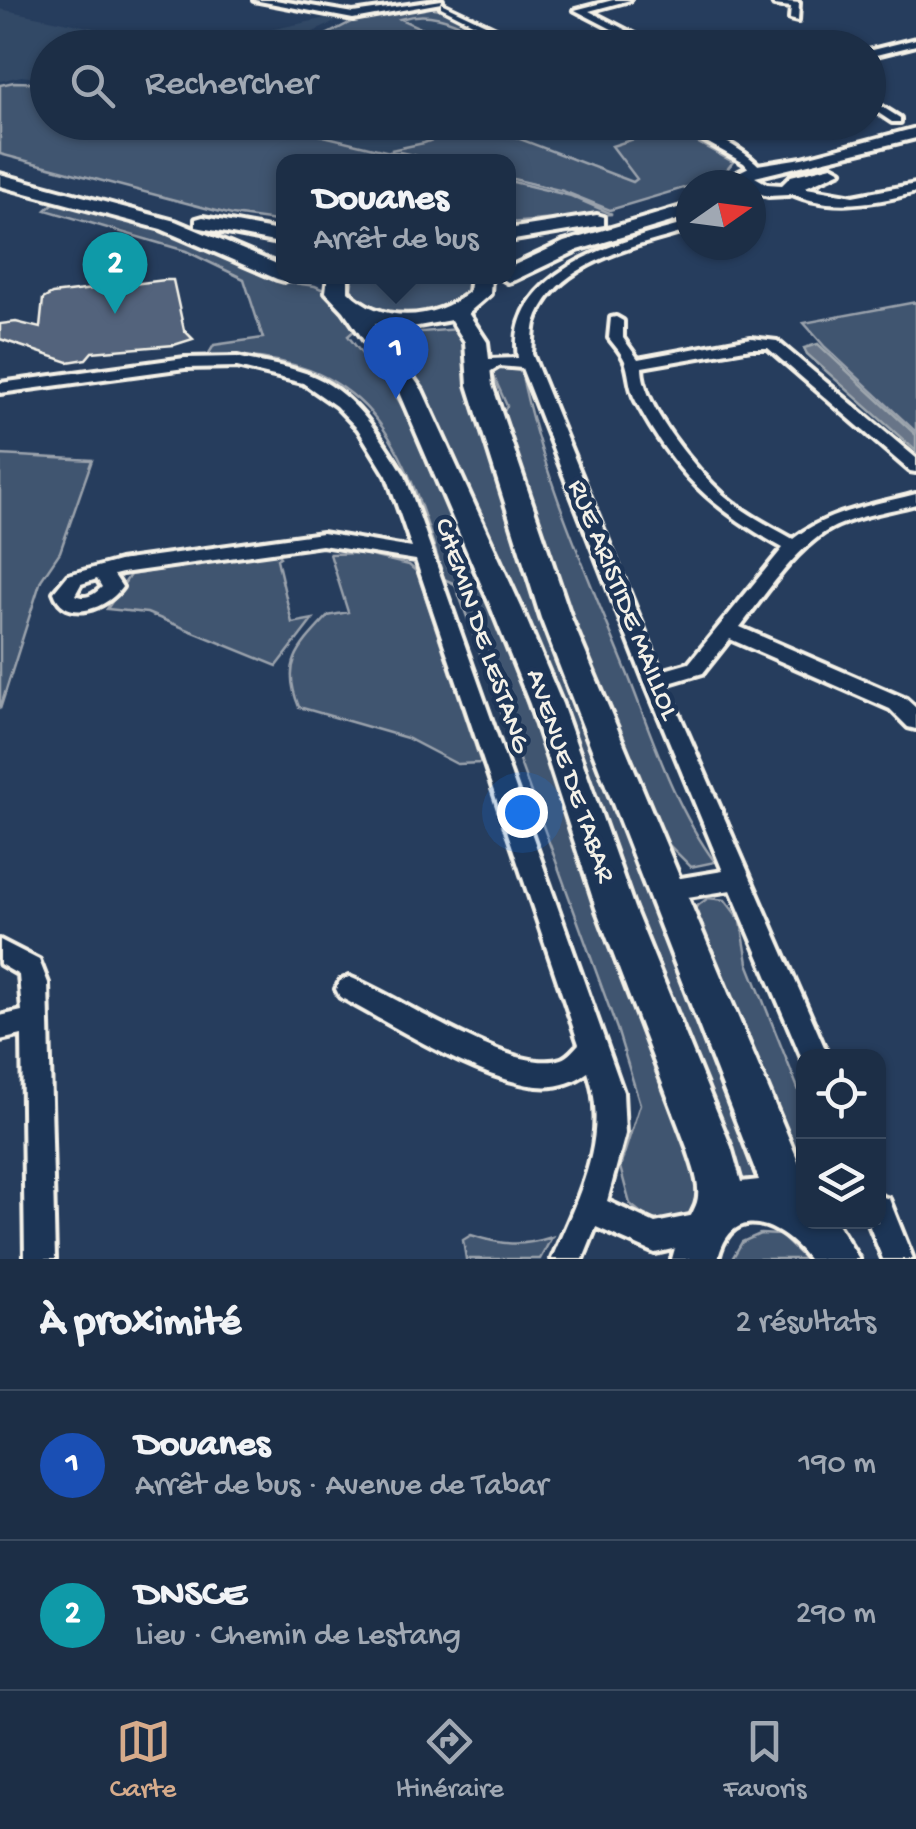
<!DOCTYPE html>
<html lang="fr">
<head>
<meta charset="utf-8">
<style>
	body { margin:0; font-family:"Gochi Hand",sans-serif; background:#25364d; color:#f1f3f6 }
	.controls { position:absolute; right:30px; bottom:30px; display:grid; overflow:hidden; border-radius:20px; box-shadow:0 2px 8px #0004 }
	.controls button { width:90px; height:90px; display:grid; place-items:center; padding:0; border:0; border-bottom:2px solid #3a4a5f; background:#1c2e46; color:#f1f3f6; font:50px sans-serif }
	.compass { position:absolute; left:676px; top:170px; width:90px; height:90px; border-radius:50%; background:#1c2e46; box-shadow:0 2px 8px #0004; rotate:76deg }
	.you { position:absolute; left:522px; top:812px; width:35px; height:35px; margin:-25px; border:8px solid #fff; border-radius:50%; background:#1a73e8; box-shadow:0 0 0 15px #1a73e833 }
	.badge { display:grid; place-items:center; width:65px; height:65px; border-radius:50%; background:#d6ab8b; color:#fff; font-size:32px; font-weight:700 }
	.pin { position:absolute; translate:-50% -82px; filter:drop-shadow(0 2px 5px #0008) }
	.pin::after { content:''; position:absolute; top:52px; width:35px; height:30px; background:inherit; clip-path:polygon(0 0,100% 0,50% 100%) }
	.popup { position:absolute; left:276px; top:154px; width:240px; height:130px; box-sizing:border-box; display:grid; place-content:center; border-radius:20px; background:#1c2e46; filter:drop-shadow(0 2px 8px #0005); font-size:32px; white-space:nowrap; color:#a0a8b3 }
	.popup b { font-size:38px; color:#f1f3f6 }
	.popup::after { content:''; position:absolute; left:50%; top:100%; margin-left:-20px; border:20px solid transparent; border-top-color:#1c2e46 }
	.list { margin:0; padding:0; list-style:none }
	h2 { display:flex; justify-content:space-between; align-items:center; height:130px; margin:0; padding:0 40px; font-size:42px }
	h2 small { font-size:32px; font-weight:400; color:#a0a8b3 }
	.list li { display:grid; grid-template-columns:65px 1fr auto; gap:30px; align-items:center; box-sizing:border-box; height:150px; padding:0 40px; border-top:2px solid #3a4a5f }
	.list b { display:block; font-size:38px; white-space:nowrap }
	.list p { margin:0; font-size:32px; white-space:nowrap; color:#a0a8b3 }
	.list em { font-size:32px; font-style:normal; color:#a0a8b3 }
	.icon { flex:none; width:55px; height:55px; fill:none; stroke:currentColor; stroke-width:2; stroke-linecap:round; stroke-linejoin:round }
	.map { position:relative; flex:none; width:916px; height:1259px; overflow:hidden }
	.search { position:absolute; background:#1c2e46; box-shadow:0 2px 8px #0004; left:30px; right:30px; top:30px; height:110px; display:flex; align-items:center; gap:25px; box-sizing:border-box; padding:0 35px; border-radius:55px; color:#a0a8b3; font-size:38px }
	.sheet { height:430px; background:#1c2e46 }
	nav { display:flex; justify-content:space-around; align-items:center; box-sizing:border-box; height:140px; border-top:2px solid #3a4a5f; background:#1c2e46; font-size:28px; color:#a0a8b3 }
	nav a { display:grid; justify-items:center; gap:5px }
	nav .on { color:#d6ab8b }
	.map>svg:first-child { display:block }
	.built { fill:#334966 }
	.green { fill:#40546f; stroke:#9aa2ac; stroke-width:2.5 }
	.water { fill:#677588; stroke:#9fa7ae; stroke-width:2.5 }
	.building { fill:#52647b; stroke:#f4f1e8; stroke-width:2.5 }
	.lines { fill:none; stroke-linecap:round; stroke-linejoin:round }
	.street-casing { stroke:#f4f1e8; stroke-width:8 }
	.secondary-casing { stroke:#f4f1e8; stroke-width:8 }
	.street { fill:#1d3557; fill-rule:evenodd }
	.secondary { fill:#1d3557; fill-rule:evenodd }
	.labels { text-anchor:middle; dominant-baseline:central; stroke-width:9; stroke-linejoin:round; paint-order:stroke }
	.street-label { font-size:28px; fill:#f4f1e8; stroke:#1d3557 }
</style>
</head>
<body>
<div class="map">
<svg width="916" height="1259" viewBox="0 0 916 1259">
	<rect width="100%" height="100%" fill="#263d5d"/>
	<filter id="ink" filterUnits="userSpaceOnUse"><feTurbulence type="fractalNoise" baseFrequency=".01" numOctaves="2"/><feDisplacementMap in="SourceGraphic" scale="20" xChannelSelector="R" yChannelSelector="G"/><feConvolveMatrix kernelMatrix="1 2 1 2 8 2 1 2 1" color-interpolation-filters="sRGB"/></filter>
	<g filter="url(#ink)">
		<!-- built -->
		<path class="built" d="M427,7L450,10L519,48H298L353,20Z
			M0,9L187,47L332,17L341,19L282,47L48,48L47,79L21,76L0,81Z
			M283,123H660L734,162L691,185L611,209L509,180L508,162L425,161Z"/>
		<!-- green -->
		<path class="green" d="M427,7L448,10L531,47C480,47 450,3 400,19L436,35L387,40L393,44L392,47L301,48L353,21Z
			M14,82L47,83L48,122L270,123L427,161L284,162L283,222L232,215L0,154V85Z
			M660,122L733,162L721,177L610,210L563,191L509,178L508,162L439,161L391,150L424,143L478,123L633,182L637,179L612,146L653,133L656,127L650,123Z
			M509,181L571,196L612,214L509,223Z
			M56,201L186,237L280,281L315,286L326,291L355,330L348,336L362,354L376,361L417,432L505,643L560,798L681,1108L701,1194L691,1218L656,1225L630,1204L620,1167L640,1104L617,1029L455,584L444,579C403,440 373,354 208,355L214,345L263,338L244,279L186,251L46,210Z
			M353,276L470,277L472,279L465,298C431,313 376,328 351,289Z
			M916,302V432L825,347L804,323Z
			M459,329L465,336L549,622L649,899L758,1179L734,1181L482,523L415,375L383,335Z
			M496,366H515L521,371C542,475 588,576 628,675C652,737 675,808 715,862L691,867L666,842L651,816L581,643L502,414L507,406L494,377L487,375Z
			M0,455L92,460L60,552L41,580L0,709Z
			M275,551L280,557L277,559L292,623L313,619L277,666L147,613L107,609L130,575Z
			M359,553L409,565L417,572L481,763L457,764L407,738L299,707C281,664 298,648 328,616L348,612L330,554Z
			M708,898L725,900L741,921L748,963L803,1101V1186L692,920L696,907Z
			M760,1234L780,1235L805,1259H732L742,1242Z
			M471,1235C502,1245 521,1247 552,1237L540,1259H466L463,1240Z"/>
		<!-- water -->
		<path class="water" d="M818,344L916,435V451L807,354L804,348Z"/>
		<!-- building -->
		<path class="building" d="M165,280H173L184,330L193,339L174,345L92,352L86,359L68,362L0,339V324L16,322L40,328L43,299L52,294Z"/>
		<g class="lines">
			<!-- street casing -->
			<g class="street-casing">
				<path id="street" d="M254,0H275L353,13L442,0L441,3L536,48H522L441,7V3L353,19Z
					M613,0H630L589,11L661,48H647L639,43L602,48L631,39L575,10Z
					M772,0L799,3L798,21L790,19L791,7L774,5Z
					M916,39V45L868,57V51Z
					M868,98L900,118V122H892L868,106Z
					M671,122C696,122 747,150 763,170L753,173L744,163Z
					M916,184V192C875,204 821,212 783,189L789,185L853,196Z
					M691,222V230C638,246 554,261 535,323C533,332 533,344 532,354L661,671L689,663L783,548C713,509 674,473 636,401C629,388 630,377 626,364C624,355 614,345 609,338L611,318L616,317L623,321V338L638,359L751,338L777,341L916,458V472L910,471L768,348H751L642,367C642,407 697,471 726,497C746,514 770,526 793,539C829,511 873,505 916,494V504C887,512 851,516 825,532C790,555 765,595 740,627L906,699L916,708V729L908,727L890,709L730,639L703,673L666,684L828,1056H804V1063L731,890L663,901L654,898L651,891L654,884L663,881L723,871L644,680L522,368L499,366L478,379L470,374L489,359L518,358C505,268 626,240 691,222Z
					M237,357C261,363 292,366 315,377C357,396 381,438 405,476L623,1092L625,1134L607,1201L655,1223L705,1213L716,1217L720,1228L716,1239L655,1253L596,1227L583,1259H552C577,1199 611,1139 588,1072C573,1083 556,1088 537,1086C476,1079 395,1026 340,997L336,989L340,981L349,977C397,995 513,1076 561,1059C568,1057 574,1049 579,1044L416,560L322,545L122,573L114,575L122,587C108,608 65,625 54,592L68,575L119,561L322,533L412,548L387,476L358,429L336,406L303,383L237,367L185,368L0,393V383L185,358ZM97,579L102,587C94,595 86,600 75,595L81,584Z
					M0,940L39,960L48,983L55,1259H25L22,1035L0,1040V1016L22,1011L19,975L0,964Z
					M878,1195L889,1199L913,1259H883L868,1222H878Z"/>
			</g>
			<!-- secondary casing -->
			<g class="secondary-casing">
				<path id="secondary" d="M916,128V138L755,177L767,184L782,185L791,176L832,166L841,171L788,195L768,196L751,191V185H713L751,166L802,158Z
					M0,174L175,221L284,267V276H293L284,281L277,279L161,229L0,186Z
					M691,204V216L578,250L515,280L508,282L498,276H508V268L564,242Z
					M597,215L604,217V225L508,241V229Z
					M203,217L284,232V244L196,227V219Z
					M328,276H348V291C380,324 434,321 469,292L471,276H491L490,294L468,313L487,342L492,385L571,618L804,1175V1222H836L859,1259H808C783,1225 732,1200 718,1259H672C677,1238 688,1224 696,1205C703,1188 692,1164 687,1147L596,908L530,704L492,609L398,390L344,311L326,292ZM451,320L465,342L468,385L541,618L759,1180L741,1182L731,1147L634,908L562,704L522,609L422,390L375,324L407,328Z"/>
			</g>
			<!-- street -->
			<use href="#street" class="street"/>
			<!-- secondary -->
			<use href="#secondary" class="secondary"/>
		</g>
	</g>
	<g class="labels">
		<!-- street labels -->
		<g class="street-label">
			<text transform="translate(622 600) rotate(68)">RUE ARISTIDE MAILLOL</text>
			<text transform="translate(481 636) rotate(71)">CHEMIN DE LESTANG</text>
			<text transform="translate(569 776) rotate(71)">AVENUE DE TABAR</text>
		</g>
	</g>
</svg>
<div class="controls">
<button><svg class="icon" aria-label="locate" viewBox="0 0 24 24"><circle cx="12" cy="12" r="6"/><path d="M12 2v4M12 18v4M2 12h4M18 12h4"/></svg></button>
<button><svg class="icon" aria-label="layers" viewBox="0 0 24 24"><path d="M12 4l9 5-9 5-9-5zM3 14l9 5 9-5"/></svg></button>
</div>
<svg class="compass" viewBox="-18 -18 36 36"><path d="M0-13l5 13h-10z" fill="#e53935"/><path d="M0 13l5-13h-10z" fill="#a0a8b3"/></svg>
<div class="you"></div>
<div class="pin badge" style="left:396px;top:399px;background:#1a4fb4">1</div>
<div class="popup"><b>Douanes</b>Arrêt de bus</div>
<div class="pin badge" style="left:115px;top:314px;background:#0f9aa8">2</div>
<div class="search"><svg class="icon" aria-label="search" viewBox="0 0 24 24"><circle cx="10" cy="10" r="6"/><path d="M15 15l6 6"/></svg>Rechercher</div>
</div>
<section class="sheet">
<h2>À proximité<small>2 résultats</small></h2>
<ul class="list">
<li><span class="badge" style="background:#1a4fb4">1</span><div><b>Douanes</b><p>Arrêt de bus · Avenue de Tabar</p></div><em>190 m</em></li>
<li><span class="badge" style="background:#0f9aa8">2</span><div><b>DNSCE</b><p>Lieu · Chemin de Lestang</p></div><em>290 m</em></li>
</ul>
</section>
<nav>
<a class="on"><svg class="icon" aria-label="map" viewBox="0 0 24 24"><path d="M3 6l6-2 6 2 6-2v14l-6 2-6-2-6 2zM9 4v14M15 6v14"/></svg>Carte</a>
<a><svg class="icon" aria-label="directions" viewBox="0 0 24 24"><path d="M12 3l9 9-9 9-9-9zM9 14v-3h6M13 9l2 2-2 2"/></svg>Itinéraire</a>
<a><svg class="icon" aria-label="saved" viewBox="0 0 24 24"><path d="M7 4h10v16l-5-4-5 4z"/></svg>Favoris</a>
</nav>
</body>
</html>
